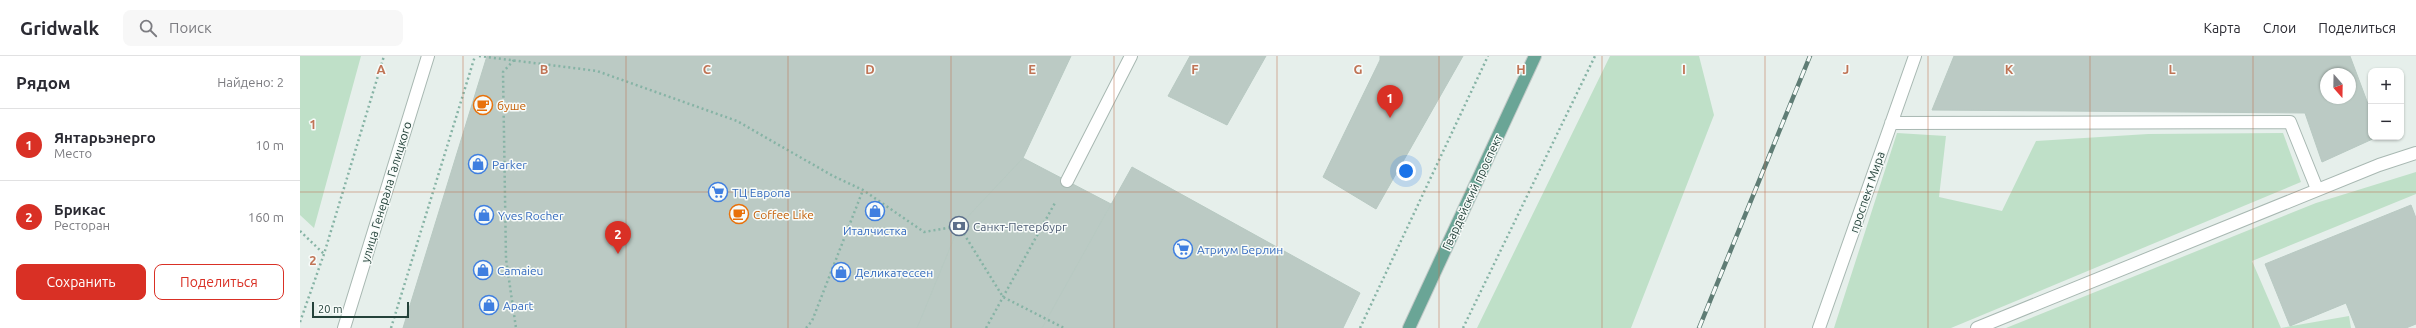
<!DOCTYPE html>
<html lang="ru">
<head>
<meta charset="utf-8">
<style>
	body { margin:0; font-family:Ubuntu,sans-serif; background:#f7f7f7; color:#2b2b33 }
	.controls { position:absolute; right:12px; top:12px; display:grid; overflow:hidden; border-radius:8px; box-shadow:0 1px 3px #0004 }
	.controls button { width:36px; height:36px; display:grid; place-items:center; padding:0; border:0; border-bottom:1px solid #e1e1e2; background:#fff; color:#2b2b33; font:20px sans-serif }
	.compass { position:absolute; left:2020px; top:12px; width:36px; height:36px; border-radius:50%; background:#fff; box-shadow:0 1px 3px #0004; rotate:160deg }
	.scale { position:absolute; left:12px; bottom:10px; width:97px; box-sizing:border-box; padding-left:4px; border:2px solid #24423a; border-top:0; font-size:11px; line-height:14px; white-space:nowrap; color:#24423a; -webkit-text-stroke:3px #f7fbf9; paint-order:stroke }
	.you { position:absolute; left:1106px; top:115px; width:14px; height:14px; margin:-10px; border:3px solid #fff; border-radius:50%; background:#1a73e8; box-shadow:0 0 0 6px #1a73e833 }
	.badge { display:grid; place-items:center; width:26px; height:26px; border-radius:50%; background:#d93025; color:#fff; font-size:13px; font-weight:700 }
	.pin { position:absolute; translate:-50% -33px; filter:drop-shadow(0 1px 2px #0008) }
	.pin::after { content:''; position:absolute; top:21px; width:14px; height:12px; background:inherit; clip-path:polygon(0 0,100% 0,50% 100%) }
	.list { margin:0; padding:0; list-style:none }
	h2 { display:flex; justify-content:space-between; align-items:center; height:52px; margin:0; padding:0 16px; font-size:17px }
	h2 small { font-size:13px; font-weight:400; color:#7c7c81 }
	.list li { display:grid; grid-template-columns:26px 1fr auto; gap:12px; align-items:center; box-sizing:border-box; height:72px; padding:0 16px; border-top:1px solid #e1e1e2 }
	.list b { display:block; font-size:15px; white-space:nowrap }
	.list p { margin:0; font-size:13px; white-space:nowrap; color:#7c7c81 }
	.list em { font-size:13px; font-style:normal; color:#7c7c81 }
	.actions { display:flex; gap:8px; padding:12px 16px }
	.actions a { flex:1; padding:9px 0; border:1px solid #d93025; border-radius:8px; text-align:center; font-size:14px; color:#d93025 }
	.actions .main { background:#d93025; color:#fff }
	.icon { flex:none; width:22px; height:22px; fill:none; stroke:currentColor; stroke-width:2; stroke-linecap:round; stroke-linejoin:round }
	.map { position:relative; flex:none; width:2116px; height:272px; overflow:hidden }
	header { display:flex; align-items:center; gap:24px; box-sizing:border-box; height:56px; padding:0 20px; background:#fff; border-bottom:1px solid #e1e1e2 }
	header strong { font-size:19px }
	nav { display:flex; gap:22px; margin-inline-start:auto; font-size:14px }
	.search { width:280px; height:36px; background:#f7f7f7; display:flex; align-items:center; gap:10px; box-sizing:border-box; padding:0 14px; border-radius:8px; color:#7c7c81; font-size:15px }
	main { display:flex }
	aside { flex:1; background:#fff }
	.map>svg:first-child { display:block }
	.green { fill:#bfe0c8 }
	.building { fill:#bbcac4; stroke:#b8c9c2; fill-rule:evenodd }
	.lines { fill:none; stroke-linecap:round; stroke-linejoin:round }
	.minor-casing { stroke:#a8b8b2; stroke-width:14 }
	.major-casing { stroke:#c2cac8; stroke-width:14 }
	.path { stroke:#86b3a5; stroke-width:2.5; stroke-dasharray:2 3; stroke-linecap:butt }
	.minor { stroke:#fff; stroke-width:12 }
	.major { stroke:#6aa596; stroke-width:12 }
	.rail-casing { stroke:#5f7d75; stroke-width:4.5 }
	.rail { stroke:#f7fbf9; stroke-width:3; stroke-dasharray:9; stroke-linecap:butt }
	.grid { fill:none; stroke:#c07456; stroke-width:1; stroke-opacity:0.55 }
	.labels { text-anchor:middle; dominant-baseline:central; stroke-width:3; stroke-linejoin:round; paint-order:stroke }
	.food-label { font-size:12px; fill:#c56008; stroke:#f7fbf9; text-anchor:start }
	.shop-label { font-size:12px; fill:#366cbe; stroke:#f7fbf9; text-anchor:start }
	.street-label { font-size:12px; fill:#24423a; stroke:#f7fbf9 }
	.service-label { font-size:12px; fill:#4e5e75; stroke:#f7fbf9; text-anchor:start }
	.grid-label { font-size:13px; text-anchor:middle; font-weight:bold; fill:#c07456; stroke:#f7fbf9; stroke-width:3; stroke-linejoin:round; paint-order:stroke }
</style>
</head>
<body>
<header>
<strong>Gridwalk</strong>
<div class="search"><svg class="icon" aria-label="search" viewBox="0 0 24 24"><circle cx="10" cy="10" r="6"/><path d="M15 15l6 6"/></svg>Поиск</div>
<nav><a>Карта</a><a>Слои</a><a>Поделиться</a></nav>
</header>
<main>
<aside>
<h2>Рядом<small>Найдено: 2</small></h2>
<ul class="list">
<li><span class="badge">1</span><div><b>Янтарьэнерго</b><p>Место</p></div><em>10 m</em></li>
<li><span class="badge">2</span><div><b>Брикас</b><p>Ресторан</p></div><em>160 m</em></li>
</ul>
<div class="actions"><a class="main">Сохранить</a><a>Поделиться</a></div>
</aside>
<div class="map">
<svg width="2116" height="272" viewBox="0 0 2116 272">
	<rect width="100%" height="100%" fill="#e6efeb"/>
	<!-- green -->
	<path class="green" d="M0,0H61L14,172L0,159Z
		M1310,0H1399L1414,59L1331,272H1177Z
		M1597,77L1646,80L1639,141L1702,155L1736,85L1848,78L1983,77L2001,126L1651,272H1534Z
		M2116,116V138L1952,205L1981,272L2049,260L2051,272H1706L2016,147Z"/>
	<!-- building -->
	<path class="building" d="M187,0H771L723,102L659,170L617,272H103Z
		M890,0H966L927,69L868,40Z
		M1080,0H1163L1076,153L1023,121L1080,4Z
		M1654,0H2050L2071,56V81H2077L2022,106L2005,57L1632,54ZM2026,18H2050V42H2026Z
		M723,102L811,148L742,272H617L659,170Z
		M832,111L1060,237L1043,272H742Z
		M2111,149L2116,162V268L2106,272H2056L2046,247L1990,270L1965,208Z"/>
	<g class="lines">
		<!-- minor casing -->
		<g class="minor-casing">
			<path id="minor" d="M1591,67L1990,66L2017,133
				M767,125L831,0
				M44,272L128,0
				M1519,272L1615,0
				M1677,272L2079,109L2116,97"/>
		</g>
		<!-- major casing -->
		<g class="major-casing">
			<path id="major" d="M1109,272L1235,0"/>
		</g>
		<!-- path -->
		<path class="path" d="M179,0L297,15L437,65L533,120L563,134L624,176L659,170L703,241L764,272
			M214,4L203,16L206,203L216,272
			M0,175L24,198
			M0,266L24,198L84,0
			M91,272L175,0
			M506,272L512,265L563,134
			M686,272L756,145
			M1060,272L1188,0
			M1163,272L1295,0"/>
		<!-- minor -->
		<use href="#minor" class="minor"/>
		<!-- major -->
		<use href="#major" class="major"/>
		<!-- rail casing -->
		<g class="rail-casing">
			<path id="rail" d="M1399,272L1510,0"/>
		</g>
		<!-- rail -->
		<use href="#rail" class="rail"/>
	</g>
	<!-- grid -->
	<path class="grid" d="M163,0V272M326,0V272M488,0V272M651,0V272M814,0V272M977,0V272M1139,0V272M1302,0V272M1465,0V272M1628,0V272M1790,0V272M1953,0V272M0,136H2116"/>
	<!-- icons -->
	<defs>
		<g id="cafe-ring" transform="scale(1)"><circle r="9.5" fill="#f7fbf9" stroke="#e8710a" stroke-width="1.5"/><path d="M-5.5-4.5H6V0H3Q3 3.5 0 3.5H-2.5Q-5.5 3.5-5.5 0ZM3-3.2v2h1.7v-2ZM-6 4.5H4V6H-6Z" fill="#e8710a"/></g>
		<g id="shop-ring" transform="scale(1)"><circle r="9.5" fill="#f7fbf9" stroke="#3f7fe0" stroke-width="1.5"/><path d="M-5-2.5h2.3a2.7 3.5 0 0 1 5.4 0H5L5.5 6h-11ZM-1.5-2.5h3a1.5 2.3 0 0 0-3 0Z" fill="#3f7fe0"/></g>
		<g id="supermarket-ring" transform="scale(1)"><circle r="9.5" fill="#f7fbf9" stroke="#3f7fe0" stroke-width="1.5"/><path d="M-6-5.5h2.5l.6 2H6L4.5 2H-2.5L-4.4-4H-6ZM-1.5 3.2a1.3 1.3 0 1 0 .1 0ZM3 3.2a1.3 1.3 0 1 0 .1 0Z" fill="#3f7fe0"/></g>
		<g id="bank-ring" transform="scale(1)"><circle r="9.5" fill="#f7fbf9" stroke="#5c6f8a" stroke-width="1.5"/><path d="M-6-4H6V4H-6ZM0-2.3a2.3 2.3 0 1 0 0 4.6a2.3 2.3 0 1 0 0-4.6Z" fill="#5c6f8a"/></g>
	</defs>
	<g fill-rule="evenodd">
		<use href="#cafe-ring" x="183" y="49"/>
		<use href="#shop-ring" x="178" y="108"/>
		<use href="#supermarket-ring" x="418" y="136"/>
		<use href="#shop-ring" x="575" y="155"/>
		<use href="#cafe-ring" x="439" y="158"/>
		<use href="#shop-ring" x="184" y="159"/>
		<use href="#bank-ring" x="659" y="170"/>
		<use href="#supermarket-ring" x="883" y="193"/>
		<use href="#shop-ring" x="183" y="214"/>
		<use href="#shop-ring" x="541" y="216"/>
		<use href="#shop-ring" x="189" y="249"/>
	</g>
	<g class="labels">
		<!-- food labels -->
		<g class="food-label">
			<text x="197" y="49">буше</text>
			<text x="453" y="158">Coffee Like</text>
		</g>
		<!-- shop labels -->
		<g class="shop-label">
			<text x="192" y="108">Parker</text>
			<text x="432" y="136">ТЦ Европа</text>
			<text x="198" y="159">Yves Rocher</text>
			<text x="575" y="174" text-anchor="middle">Италчистка</text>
			<text x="897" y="193">Атриум Берлин</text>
			<text x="197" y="214">Camaieu</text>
			<text x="555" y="216">Деликатессен</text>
			<text x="203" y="249">Apart</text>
		</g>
		<!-- street labels -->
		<g class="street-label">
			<text transform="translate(86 136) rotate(-73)">улица Генерала Галицкого</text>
			<text transform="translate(1172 136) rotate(-65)">Гвардейский проспект</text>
			<text transform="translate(1567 136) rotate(-71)">проспект Мира</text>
		</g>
		<!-- service labels -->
		<g class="service-label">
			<text x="673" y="170">Санкт-Петербург</text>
		</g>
	</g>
	<g class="grid-label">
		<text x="81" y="18">A</text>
		<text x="244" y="18">B</text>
		<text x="407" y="18">C</text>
		<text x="570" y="18">D</text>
		<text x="732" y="18">E</text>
		<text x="895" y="18">F</text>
		<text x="1058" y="18">G</text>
		<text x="1221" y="18">H</text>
		<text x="1384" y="18">I</text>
		<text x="1546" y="18">J</text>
		<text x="1709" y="18">K</text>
		<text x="1872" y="18">L</text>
		<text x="13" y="73">1</text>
		<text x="13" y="209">2</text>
	</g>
</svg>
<div class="controls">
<button>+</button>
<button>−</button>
</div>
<svg class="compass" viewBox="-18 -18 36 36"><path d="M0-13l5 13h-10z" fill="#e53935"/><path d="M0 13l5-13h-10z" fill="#7c7c81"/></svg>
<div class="scale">20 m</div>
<div class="you"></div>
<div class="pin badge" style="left:1090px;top:62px">1</div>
<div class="pin badge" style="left:318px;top:198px">2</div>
</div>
</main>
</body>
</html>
